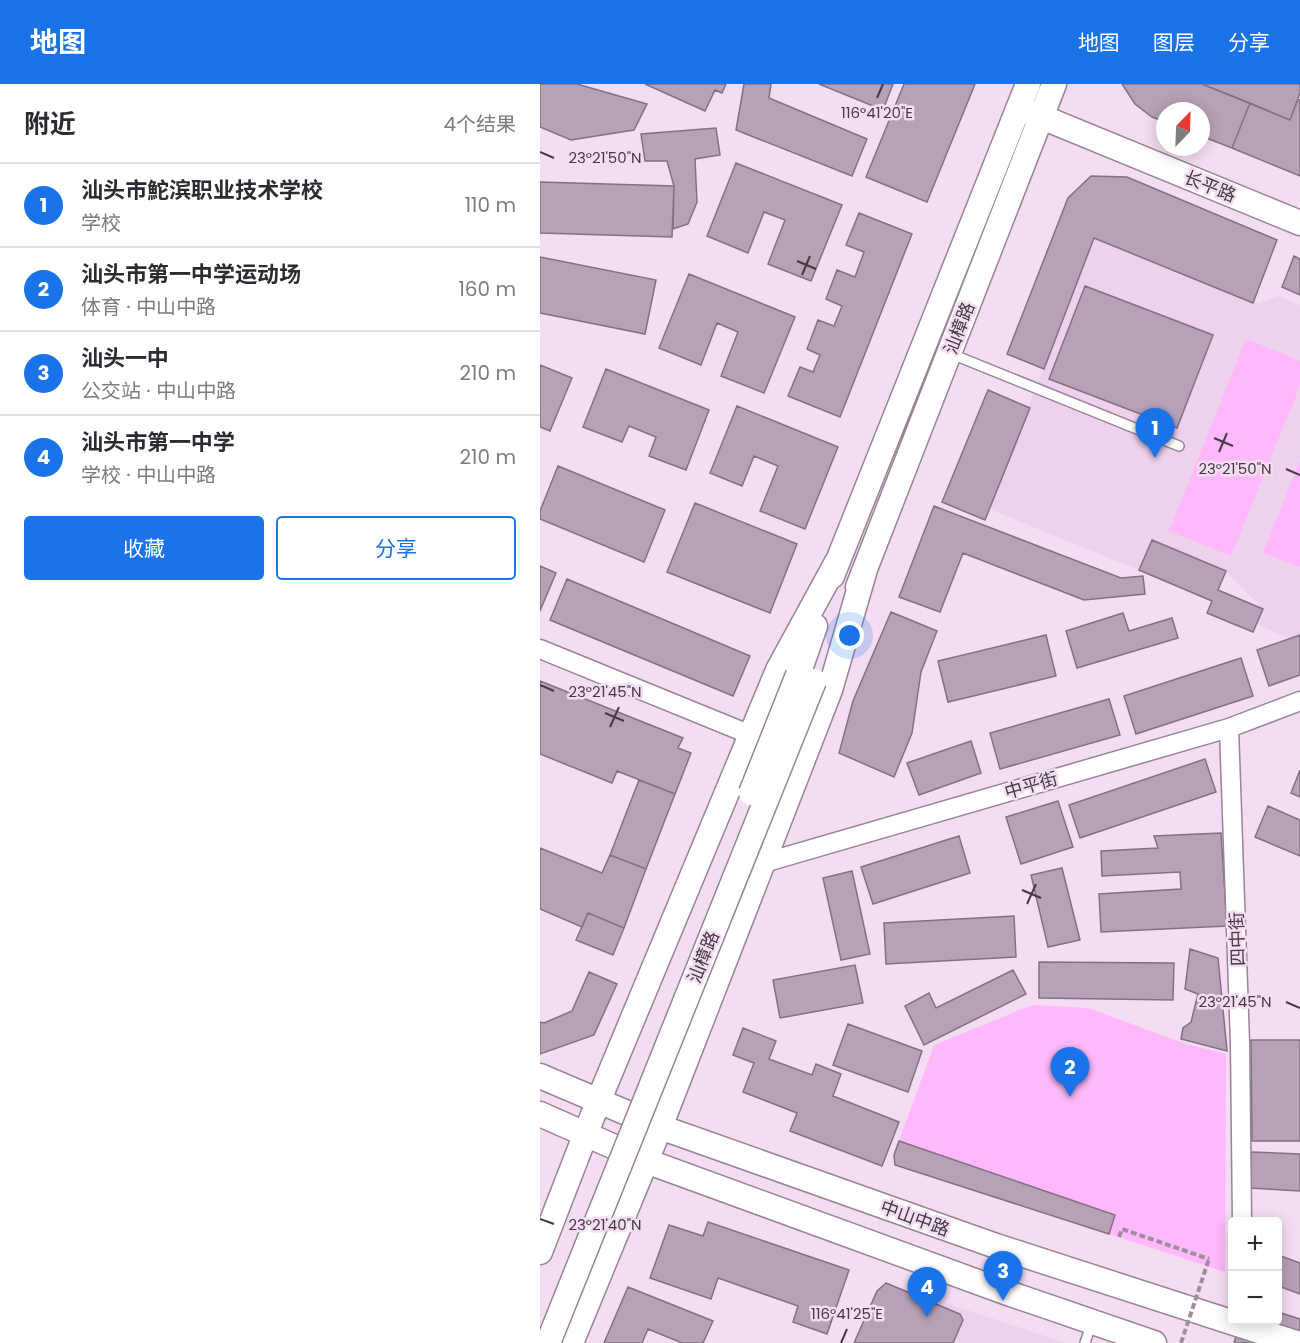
<!DOCTYPE html>
<html lang="zh">
<head>
<meta charset="utf-8">
<style>
	body { margin:0; font-family:Poppins,"Noto Sans SC",sans-serif; background:#f2f2f3; color:#2b2b33 }
	.controls { position:absolute; right:18px; bottom:18px; display:grid; overflow:hidden; border-radius:6px; box-shadow:0 3px 15px #0003 }
	.controls button { width:54px; height:54px; display:grid; place-items:center; padding:0; border:0; border-bottom:2px solid #e1e1e2; background:#fff; color:#2b2b33; font:30px sans-serif }
	.compass { position:absolute; left:616px; top:18px; width:54px; height:54px; border-radius:50%; background:#fff; box-shadow:0 3px 15px #0003; rotate:23deg }
	.you { position:absolute; left:310px; top:552px; width:21px; height:21px; margin:-15px; border:4px solid #fff; border-radius:50%; background:#1a73e8; box-shadow:0 0 0 9px #1a73e833 }
	.badge { display:grid; place-items:center; width:39px; height:39px; border-radius:50%; background:#1a73e8; color:#fff; font-size:20px; font-weight:700 }
	.pin { position:absolute; translate:-50% -50px; filter:drop-shadow(0 2px 3px #0008) }
	.pin::after { content:''; position:absolute; top:32px; width:21px; height:18px; background:inherit; clip-path:polygon(0 0,100% 0,50% 100%) }
	.list { margin:0; padding:0; list-style:none }
	h2 { display:flex; justify-content:space-between; align-items:center; height:78px; margin:0; padding:0 24px; font-size:26px }
	h2 small { font-size:20px; font-weight:400; color:#7c7c81 }
	.list li { display:grid; grid-template-columns:39px 1fr auto; gap:18px; align-items:center; box-sizing:border-box; height:84px; padding:0 24px; border-top:2px solid #e1e1e2 }
	.list b { display:block; font-size:22px; white-space:nowrap }
	.list p { margin:0; font-size:20px; white-space:nowrap; color:#7c7c81 }
	.list em { font-size:20px; font-style:normal; color:#7c7c81 }
	.actions { display:flex; gap:12px; padding:18px 24px }
	.actions a { flex:1; padding:14px 0; border:2px solid #1a73e8; border-radius:6px; text-align:center; font-size:21px; color:#1a73e8 }
	.actions .main { background:#1a73e8; color:#fff }
	.map { position:relative; flex:none; width:760px; height:1259px; overflow:hidden }
	header { display:flex; align-items:center; gap:36px; box-sizing:border-box; height:84px; padding:0 30px; background:#1a73e8; color:#fff }
	header strong { font-size:28px }
	nav { display:flex; gap:33px; margin-inline-start:auto; font-size:21px }
	main { display:flex }
	aside { flex:1; background:#fff }
	.map>svg:first-child { display:block }
	.built { fill:#eed1ec }
	.green { fill:#feb8fb }
	.building { fill:#b6a1b5; stroke:#847083; stroke-width:1.5 }
	.lines { fill:none; stroke-linecap:round; stroke-linejoin:round }
	.lane-casing { stroke:#988397; stroke-width:12 }
	.street-casing { stroke:#988397; stroke-width:21 }
	.secondary-casing { stroke:#988397; stroke-width:27 }
	.path { stroke:#9f8f9e; stroke-width:4; stroke-dasharray:6 3; stroke-linecap:butt }
	.lane { stroke:#fff; stroke-width:9 }
	.street { stroke:#fff; stroke-width:18 }
	.secondary { stroke:#fff; stroke-width:24 }
	.secondary-bridge-casing { stroke:#988397; stroke-width:27; stroke-linecap:butt }
	.path-bridge { stroke:#9f8f9e; stroke-width:4; stroke-dasharray:6 3; stroke-linecap:butt }
	.secondary-bridge { stroke:#fff; stroke-width:24 }
	.ticks { fill:none; stroke:#433a42; stroke-width:2 }
	.labels { text-anchor:middle; dominant-baseline:central; stroke-width:5; stroke-linejoin:round; paint-order:stroke }
	.street-label { font-size:18px; fill:#433a42; stroke:#f4ddf2 }
	.ticks-label { font-size:15px; text-anchor:middle; fill:#433a42; stroke:#f4ddf2; stroke-width:5; stroke-linejoin:round; paint-order:stroke }
</style>
</head>
<body>
<header>
<strong>地图</strong>
<nav><a>地图</a><a>图层</a><a>分享</a></nav>
</header>
<main>
<aside>
<h2>附近<small>4个结果</small></h2>
<ul class="list">
<li><span class="badge">1</span><div><b>汕头市鮀滨职业技术学校</b><p>学校</p></div><em>110 m</em></li>
<li><span class="badge">2</span><div><b>汕头市第一中学运动场</b><p>体育 · 中山中路</p></div><em>160 m</em></li>
<li><span class="badge">3</span><div><b>汕头一中</b><p>公交站 · 中山中路</p></div><em>210 m</em></li>
<li><span class="badge">4</span><div><b>汕头市第一中学</b><p>学校 · 中山中路</p></div><em>210 m</em></li>
</ul>
<div class="actions"><a class="main">收藏</a><a>分享</a></div>
</aside>
<div class="map">
<svg width="760" height="1259" viewBox="0 0 760 1259">
	<rect width="100%" height="100%" fill="#f4ddf2"/>
	<!-- built -->
	<path class="built" d="M554,154L720,219L738,212L760,221V551L750,555L717,540L723,525L686,487L613,456L599,486L449,425Z
		M346,1199L526,1259H314L337,1207Z"/>
	<!-- green -->
	<path class="green" d="M706,255L760,277V302L691,472L629,447Z
		M760,377V483L723,469Z
		M492,921L548,924L643,959L686,970L685,1188L569,1150L575,1130L359,1057L394,961Z"/>
	<!-- building -->
	<path class="building" d="M0,0H37L107,20L94,46L31,56L0,43Z
		M105,0H186L182,9L175,6L165,27Z
		M204,0H231L229,14L327,55L312,92L196,46Z
		M279,0H353L343,26Z
		M364,0H435L387,118L326,93Z
		M582,0H662L710,19L692,64L661,52V27H625V38L612,33L595,20Z
		M662,0H760V9L750,36Z
		M758,15L760,16V92L692,64L710,19L750,36Z
		M176,44L180,71L155,75L157,118L148,140L133,145L134,102L127,77H105L101,50Z
		M196,79L302,121L271,197L228,180L245,136L224,128L208,169L167,152Z
		M551,92L587,93L737,156L713,219L554,154L504,285L467,270L528,114Z
		M0,98L134,102L132,153L0,149Z
		M319,129L372,150L300,333L248,312L260,283L273,288L280,271L267,265L278,236L294,242L302,222L286,215L297,186L315,193L324,168L306,161Z
		M754,172L760,175V211L742,203Z
		M0,173L116,196L105,250L0,229Z
		M149,190L255,233L224,309L181,292L198,248L177,239L161,281L119,264Z
		M545,202L673,251L637,344L509,295Z
		M0,281L32,294L10,347L0,343Z
		M66,285L169,326L146,386L109,372L116,353L89,342L82,358L43,343Z
		M448,306L490,324L445,436L402,418Z
		M197,322L298,363L265,445L220,427L238,382L214,372L202,402L170,389Z
		M18,382L125,426L104,478L0,435V427Z
		M155,419L257,460L230,529L127,488Z
		M394,422L581,494L603,492L605,510L544,516L423,469L400,528L359,513Z
		M612,456L686,487L678,506L723,525L713,548L667,529L672,517L599,486Z
		M0,482L16,489L0,527Z
		M27,495L210,572L193,612L10,536Z
		M351,528L397,547L381,588L372,649L354,693L299,669L313,617Z
		M583,529L589,547L632,534L638,554L537,584L526,547Z
		M506,551L516,592L408,618L398,577Z
		M760,551V591L729,602L717,566Z
		M701,574L713,612L596,650L584,612Z
		M0,597L143,654L138,664L151,669L135,710L77,687L72,699L0,670Z
		M569,615L580,651L460,685L450,649Z
		M431,657L441,689L379,711L367,679Z
		M665,675L676,708L540,754L529,721Z
		M760,686V713L751,709Z
		M99,696L135,710L106,785L70,771Z
		M518,717L533,763L481,780L466,733Z
		M728,722L760,736V772L715,753Z
		M681,749L687,842L561,848L559,810L641,805L640,788L562,792L561,767L618,764L614,752Z
		M419,752L430,789L333,820L321,783Z
		M0,764L62,789L70,771L106,785L84,844L48,829L42,843L0,825Z
		M522,784L540,856L508,863L491,791Z
		M312,787L330,870L301,876L283,794Z
		M48,829L84,844L73,871L36,856Z
		M474,832L476,873L346,880L344,839Z
		M650,865L678,874L687,967L641,955L643,944L651,938L658,910L645,905Z
		M499,878L634,879L633,916L499,914Z
		M315,881L323,919L240,934L233,896Z
		M473,886L486,910L384,961L365,922L389,909L396,924Z
		M49,888L77,900L54,951L0,970V938L4,939L32,927Z
		M308,940L382,967L368,1008L293,981Z
		M203,944L236,957L229,975L272,991L276,980L301,990L293,1012L359,1038L342,1082L250,1047L257,1029L203,1008L214,979L193,971Z
		M711,956H760V1057H712Z
		M359,1057L575,1131L569,1150L355,1081L354,1071Z
		M711,1068L760,1070V1107L709,1104Z
		M168,1138L309,1186L287,1250L253,1238L258,1222L178,1194L171,1215L110,1194L129,1141L163,1152Z
		M738,1171L760,1179V1210L738,1202Z
		M346,1199L420,1230L423,1236L413,1259H314L337,1207Z
		M88,1203L173,1237L163,1259H142L108,1245L102,1259H64Z
		M738,1228L760,1235V1259H694L701,1236H738Z"/>
	<g class="lines">
		<!-- lane casing -->
		<g class="lane-casing">
			<path id="lane" d="M409,269L639,362
				M545,1259L552,1238"/>
		</g>
		<!-- street casing -->
		<g class="street-casing">
			<path id="street" d="M0,565L211,651
				M689,644L700,959L702,1138
				M220,780L689,644L760,617"/>
		</g>
		<!-- secondary casing -->
		<g class="secondary-casing">
			<path id="secondary" d="M487,27L760,139
				M292,492L488,0
				M318,503L514,0
				M258,591L275,542
				M0,992L120,1043L456,1162L756,1259
				M0,1030L106,1077L465,1208L614,1259
				M0,1168L58,1018L238,586L297,478
				M31,1259L120,1043L290,606L324,489"/>
		</g>
		<!-- path -->
		<path class="path" d="M579,1153L582,1145L669,1175"/>
		<!-- lane -->
		<use href="#lane" class="lane"/>
		<!-- street -->
		<use href="#street" class="street"/>
		<!-- secondary -->
		<use href="#secondary" class="secondary"/>
		<!-- secondary-bridge casing -->
		<g class="secondary-bridge-casing">
			<path id="secondary-bridge" d="M211,709L258,591
				M8,1259L274,597"/>
		</g>
		<!-- path-bridge -->
		<path class="path-bridge" d="M641,1259L669,1175"/>
		<!-- secondary-bridge -->
		<use href="#secondary-bridge" class="secondary-bridge"/>
	</g>
	<!-- ticks -->
	<path class="ticks" d="M337,14L343,0M0,68L14,74M257,177L276,185M262,191L270,172M674,354L693,362M679,368L687,349M746,385L760,391M0,601L14,607M65,629L84,637M70,643L79,623M482,806L501,814M487,820L496,800M746,918L760,924M0,1135L14,1140M301,1259L307,1245"/>
	<g class="labels">
		<!-- street labels -->
		<g class="street-label">
			<text transform="translate(670 102) rotate(22)">长平路</text>
			<text transform="translate(419 244) rotate(-69)">汕樟路</text>
			<text transform="translate(491 701) rotate(-16)">中平街</text>
			<text transform="translate(697 855) rotate(-92)">四中街</text>
			<text transform="translate(163 873) rotate(-68)">汕樟路</text>
			<text transform="translate(375 1134) rotate(20)">中山中路</text>
		</g>
	</g>
	<g class="ticks-label">
		<text x="337" y="34">116°41'20"E</text>
		<text x="65" y="79">23°21'50"N</text>
		<text x="695" y="390">23°21'50"N</text>
		<text x="65" y="613">23°21'45"N</text>
		<text x="695" y="923">23°21'45"N</text>
		<text x="65" y="1146">23°21'40"N</text>
		<text x="307" y="1235">116°41'25"E</text>
	</g>
</svg>
<div class="controls">
<button>+</button>
<button>−</button>
</div>
<svg class="compass" viewBox="-18 -18 36 36"><path d="M0-13l5 13h-10z" fill="#e53935"/><path d="M0 13l5-13h-10z" fill="#7c7c81"/></svg>
<div class="you"></div>
<div class="pin badge" style="left:615px;top:374px">1</div>
<div class="pin badge" style="left:530px;top:1013px">2</div>
<div class="pin badge" style="left:463px;top:1217px">3</div>
<div class="pin badge" style="left:387px;top:1233px">4</div>
</div>
</main>
</body>
</html>
